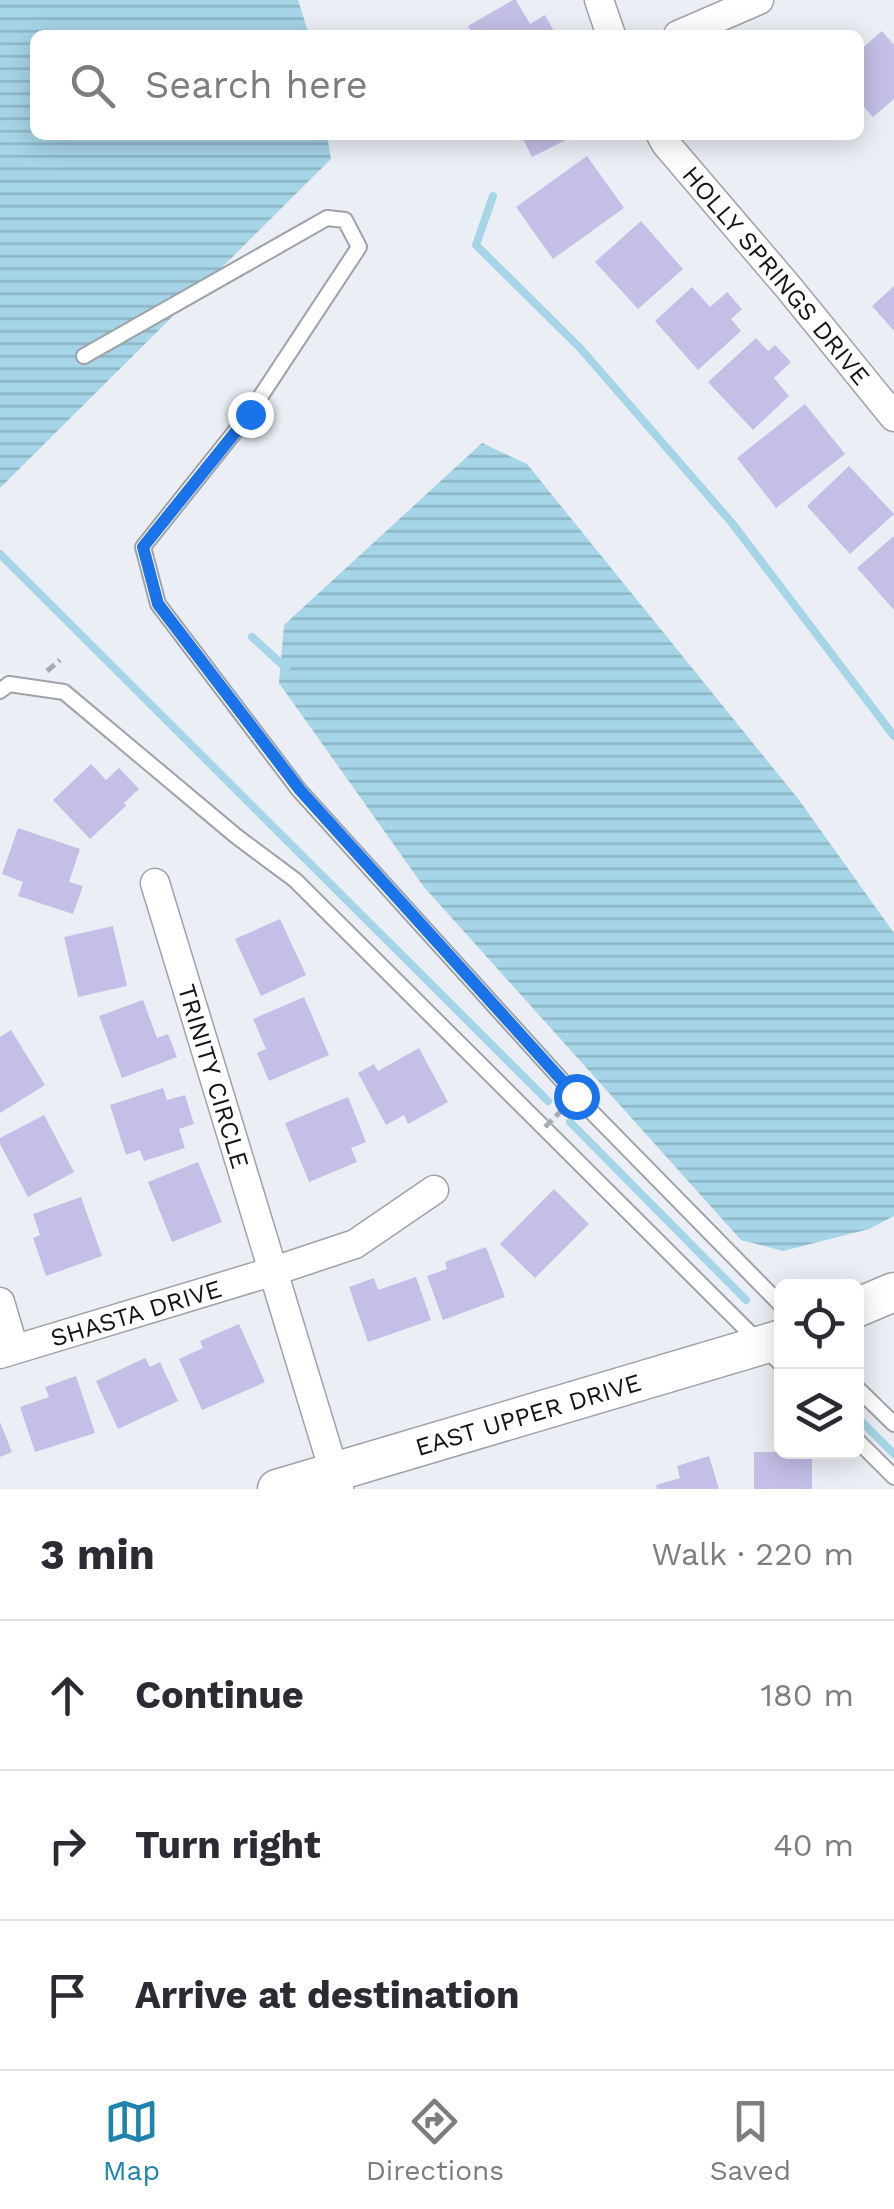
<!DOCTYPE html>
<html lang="en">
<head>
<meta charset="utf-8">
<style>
	body { margin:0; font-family:"Work Sans",sans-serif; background:#f7f7f7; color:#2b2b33 }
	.controls { position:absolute; right:30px; bottom:30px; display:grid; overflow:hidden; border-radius:15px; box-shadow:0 5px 25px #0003 }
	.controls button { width:90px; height:90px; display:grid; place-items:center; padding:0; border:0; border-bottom:2px solid #e1e1e2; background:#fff; color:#2b2b33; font:50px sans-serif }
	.stop { position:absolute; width:30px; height:30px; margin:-22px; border:8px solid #1a73e8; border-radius:50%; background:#fff }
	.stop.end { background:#1a73e8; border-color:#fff; box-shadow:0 2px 10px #0008 }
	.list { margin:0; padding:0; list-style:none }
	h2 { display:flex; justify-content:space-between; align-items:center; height:130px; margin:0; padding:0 40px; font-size:42px }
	h2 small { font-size:32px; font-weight:400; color:#7c7c81 }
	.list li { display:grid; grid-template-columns:65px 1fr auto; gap:30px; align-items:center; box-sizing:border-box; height:150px; padding:0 40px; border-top:2px solid #e1e1e2 }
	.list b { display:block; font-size:38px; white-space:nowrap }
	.list em { font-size:32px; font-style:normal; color:#7c7c81 }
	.icon { flex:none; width:55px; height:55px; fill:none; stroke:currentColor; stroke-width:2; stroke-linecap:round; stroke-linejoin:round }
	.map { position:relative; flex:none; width:894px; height:1489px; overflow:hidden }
	.search { position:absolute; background:#fff; box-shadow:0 5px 25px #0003; left:30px; right:30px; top:30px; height:110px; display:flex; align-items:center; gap:25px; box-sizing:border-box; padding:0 35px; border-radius:15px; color:#7c7c81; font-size:38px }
	.sheet { height:580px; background:#fff }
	nav { display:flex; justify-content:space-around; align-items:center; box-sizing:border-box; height:140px; border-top:2px solid #e1e1e2; background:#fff; font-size:28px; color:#7c7c81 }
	nav a { display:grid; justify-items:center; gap:5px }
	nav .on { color:#1e84ae }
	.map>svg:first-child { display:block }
	.water { fill:url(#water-rules) }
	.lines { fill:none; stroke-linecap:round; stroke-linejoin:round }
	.stream { stroke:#a5d5e7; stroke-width:8 }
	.building { fill:#c3bfe7 }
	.lane-casing { stroke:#9fa2a8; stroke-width:18 }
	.street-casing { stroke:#9fa2a8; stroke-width:31 }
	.secondary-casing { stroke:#9fa2a8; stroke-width:41 }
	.path { stroke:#a8abb0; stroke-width:5; stroke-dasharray:10 5; stroke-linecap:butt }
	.lane { stroke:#fff; stroke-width:14 }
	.street { stroke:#fff; stroke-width:28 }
	.secondary { stroke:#fff; stroke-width:38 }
	.path-bridge { stroke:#a8abb0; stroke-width:5; stroke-dasharray:10 5; stroke-linecap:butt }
	.route { stroke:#1a73e8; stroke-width:12 }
	.labels { text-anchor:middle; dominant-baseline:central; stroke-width:8; stroke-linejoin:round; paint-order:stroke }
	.street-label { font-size:25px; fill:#131416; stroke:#fbfcfe }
</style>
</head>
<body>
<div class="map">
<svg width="894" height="1489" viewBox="0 0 894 1489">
	<defs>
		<pattern id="water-rules" width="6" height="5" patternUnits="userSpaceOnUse" patternTransform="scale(2.5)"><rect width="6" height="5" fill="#a5d5e7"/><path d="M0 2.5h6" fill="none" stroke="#8db6c5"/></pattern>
	</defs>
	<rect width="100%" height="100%" fill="#ebeff5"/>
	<!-- water -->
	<path class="water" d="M0,0H298L309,35H35V135H327L331,159L0,488Z
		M482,443L527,464L799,800L894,933V1216L869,1229L783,1251L741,1240L424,887L279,683L284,625Z"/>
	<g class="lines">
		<!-- stream -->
		<path class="stream" d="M493,196L476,245L581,349L732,523L894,736
			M0,554L548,1101
			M252,637L286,668
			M570,1122L746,1300
			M856,1416L894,1454"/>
	</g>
	<!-- building -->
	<path class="building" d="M513,0H516L530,24L545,15L556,35H473L468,26Z
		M882,31L894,45V99L873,117L859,101V51Z
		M521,135H576L532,157Z
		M587,156L624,208L553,259L516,207Z
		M641,221L683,269L638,309L595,262Z
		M894,286V331L872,306Z
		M692,287L710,307L727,292L742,309L731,319L741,331L698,370L655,321Z
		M756,338L768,351L775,345L791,362L774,378L789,396L753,430L708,382Z
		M805,404L845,454L776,508L737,458Z
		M849,466L894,514L850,554L807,506Z
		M894,536V610L857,568Z
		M91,764L106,780L119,768L139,789L124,803L126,806L90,839L53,800Z
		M18,828L80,849L69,882L83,886L73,914L18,896L23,882L2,874Z
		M280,919L306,975L261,996L235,939Z
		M113,926L127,986L78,997L64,937Z
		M304,997L329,1055L269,1081L257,1053L266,1049L253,1019Z
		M143,1000L157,1038L168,1034L177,1057L122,1078L99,1016Z
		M11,1030L45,1085L0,1113V1037Z
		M419,1048L448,1102L408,1124L404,1115L386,1125L358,1073L374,1064L378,1071Z
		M163,1088L167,1100L185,1095L194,1124L179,1129L185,1148L144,1161L140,1150L126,1155L110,1105Z
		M348,1097L366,1142L351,1148L357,1162L309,1182L285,1123Z
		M44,1115L74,1172L28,1197L0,1144V1138Z
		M198,1162L222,1222L172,1242L148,1182Z
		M554,1189L589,1224L535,1278L500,1244Z
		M81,1197L102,1256L46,1276L33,1238L40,1235L33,1214Z
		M486,1247L505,1297L443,1320L427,1276L447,1269L445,1262Z
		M416,1277L431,1320L368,1342L349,1287L374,1278L378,1290Z
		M239,1324L265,1382L202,1410L179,1359L203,1348L200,1341Z
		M145,1358L150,1367L160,1362L178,1401L118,1429L96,1381Z
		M76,1376L95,1433L35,1452L20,1407L49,1397L45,1387Z
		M0,1422L12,1452L0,1457Z
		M754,1452H812V1489H754Z
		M709,1456L719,1489H657L656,1485L680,1478L677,1466Z"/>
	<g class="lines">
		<!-- lane casing -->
		<g class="lane-casing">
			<path id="lane" d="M84,356L327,218L345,220L359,247L249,414L143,547L158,604L299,790L576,1096L782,1306
				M0,691L9,684L64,692L236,836L295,880L782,1365
				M856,1387L894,1424
				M856,1439L894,1477"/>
		</g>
		<!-- street casing -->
		<g class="street-casing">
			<g id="street">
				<path d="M599,0L611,35"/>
				<path d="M678,35L759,0"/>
				<path id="s1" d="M661,135L666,144L789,288L894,417"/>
				<path id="s2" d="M155,883L339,1488"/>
				<path d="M0,1302L14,1349"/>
				<path id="s3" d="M0,1354L274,1271L355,1244L434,1190"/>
			</g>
		</g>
		<!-- secondary casing -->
		<g class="secondary-casing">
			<g id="secondary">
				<path d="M856,1308L894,1292"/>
				<path id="s4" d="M277,1489L782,1339"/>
			</g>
		</g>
		<!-- path -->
		<path class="path" d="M47,671L60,660"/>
		<!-- lane -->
		<use href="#lane" class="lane"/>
		<!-- street -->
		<use href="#street" class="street"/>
		<!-- secondary -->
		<use href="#secondary" class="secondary"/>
		<!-- path-bridge -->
		<path class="path-bridge" d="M545,1127L583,1089"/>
	</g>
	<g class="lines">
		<!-- route -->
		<path class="route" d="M250,414L143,547L158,604L300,790L576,1096"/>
	</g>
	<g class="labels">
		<!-- street labels -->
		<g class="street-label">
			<text stroke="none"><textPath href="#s1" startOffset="182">HOLLY SPRINGS DRIVE</textPath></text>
			<text stroke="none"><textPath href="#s2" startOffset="202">TRINITY CIRCLE</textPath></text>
			<text stroke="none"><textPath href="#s3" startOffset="142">SHASTA DRIVE</textPath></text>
			<text stroke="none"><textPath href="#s4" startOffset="262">EAST UPPER DRIVE</textPath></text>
		</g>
	</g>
</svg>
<div class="controls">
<button><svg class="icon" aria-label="locate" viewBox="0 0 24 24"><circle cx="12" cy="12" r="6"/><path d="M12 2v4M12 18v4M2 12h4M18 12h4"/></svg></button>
<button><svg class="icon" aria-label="layers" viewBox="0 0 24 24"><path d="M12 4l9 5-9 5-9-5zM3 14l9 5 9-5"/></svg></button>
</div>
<div class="stop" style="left:576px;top:1096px"></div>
<div class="stop end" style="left:250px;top:414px"></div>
<div class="search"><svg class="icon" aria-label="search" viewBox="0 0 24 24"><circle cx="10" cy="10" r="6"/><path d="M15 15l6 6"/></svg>Search here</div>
</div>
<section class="sheet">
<h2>3 min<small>Walk · 220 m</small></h2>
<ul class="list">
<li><svg class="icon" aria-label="ahead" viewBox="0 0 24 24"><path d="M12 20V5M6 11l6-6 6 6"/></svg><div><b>Continue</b></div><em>180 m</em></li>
<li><svg class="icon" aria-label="right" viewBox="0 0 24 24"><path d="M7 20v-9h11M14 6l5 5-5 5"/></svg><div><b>Turn right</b></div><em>40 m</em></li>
<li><svg class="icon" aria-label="arrive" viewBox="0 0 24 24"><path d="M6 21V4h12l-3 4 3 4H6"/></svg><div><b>Arrive at destination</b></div></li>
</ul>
</section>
<nav>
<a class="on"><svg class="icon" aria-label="map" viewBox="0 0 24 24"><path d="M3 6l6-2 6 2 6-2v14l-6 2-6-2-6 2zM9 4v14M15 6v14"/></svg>Map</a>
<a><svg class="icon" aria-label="directions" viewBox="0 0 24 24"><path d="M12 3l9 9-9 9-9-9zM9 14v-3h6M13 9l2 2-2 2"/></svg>Directions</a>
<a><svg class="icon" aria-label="saved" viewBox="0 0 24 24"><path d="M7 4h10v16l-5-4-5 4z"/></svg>Saved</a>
</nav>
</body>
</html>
